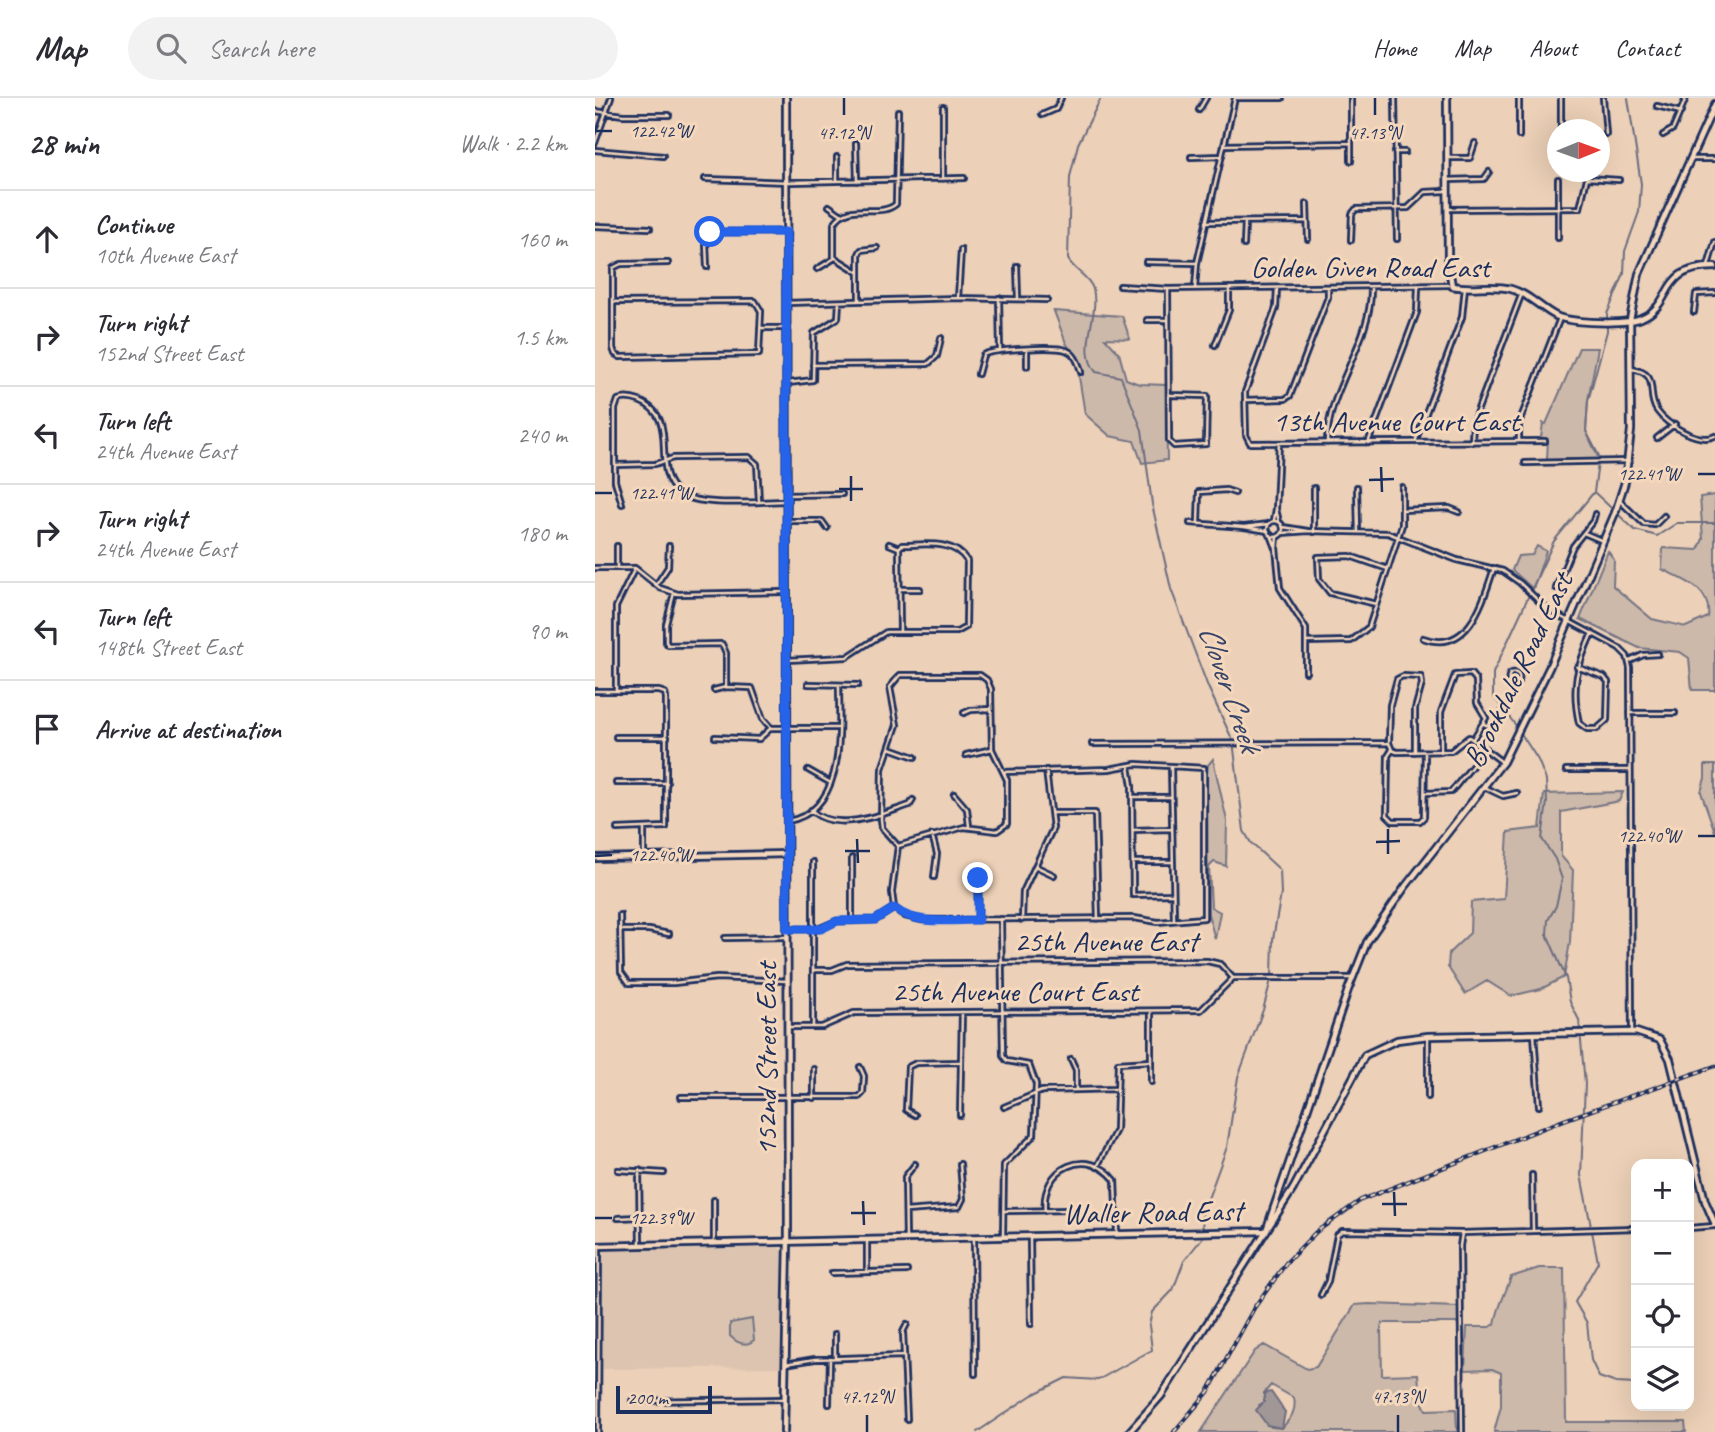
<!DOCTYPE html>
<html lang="en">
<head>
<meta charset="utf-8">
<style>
	body { margin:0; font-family:Caveat,sans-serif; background:#f2f2f3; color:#2b2b33 }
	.controls { position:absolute; right:21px; bottom:21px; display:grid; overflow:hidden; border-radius:14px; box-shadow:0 7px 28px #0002 }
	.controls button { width:63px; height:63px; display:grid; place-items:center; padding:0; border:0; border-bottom:2px solid #e1e1e2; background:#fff; color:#2b2b33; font:35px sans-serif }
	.compass { position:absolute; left:952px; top:21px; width:63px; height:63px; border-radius:50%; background:#fff; box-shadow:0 7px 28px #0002; rotate:89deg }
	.scale { position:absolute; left:21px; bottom:18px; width:96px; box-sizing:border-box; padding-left:7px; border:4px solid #1b2f5e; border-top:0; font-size:19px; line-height:24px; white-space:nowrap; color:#1b2f5e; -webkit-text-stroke:5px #f5d7bb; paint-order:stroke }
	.stop { position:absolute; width:21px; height:21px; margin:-16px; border:5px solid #2563eb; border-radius:50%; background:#fff }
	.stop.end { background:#2563eb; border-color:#fff; box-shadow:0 2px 7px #0008 }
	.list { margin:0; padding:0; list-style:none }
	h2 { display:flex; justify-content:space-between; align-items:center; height:91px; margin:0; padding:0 28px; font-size:30px }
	h2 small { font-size:23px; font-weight:400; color:#7c7c81 }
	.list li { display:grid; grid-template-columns:46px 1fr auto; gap:21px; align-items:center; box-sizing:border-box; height:98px; padding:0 28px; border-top:2px solid #e1e1e2 }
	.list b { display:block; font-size:26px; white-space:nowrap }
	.list p { margin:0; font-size:23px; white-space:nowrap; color:#7c7c81 }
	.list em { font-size:23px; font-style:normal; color:#7c7c81 }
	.icon { flex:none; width:38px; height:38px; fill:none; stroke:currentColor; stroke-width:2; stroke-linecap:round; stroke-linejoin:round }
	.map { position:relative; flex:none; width:1120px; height:1334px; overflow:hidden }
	header { display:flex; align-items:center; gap:42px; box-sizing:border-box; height:98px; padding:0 35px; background:#fff; border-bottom:2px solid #e1e1e2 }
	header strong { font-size:33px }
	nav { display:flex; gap:38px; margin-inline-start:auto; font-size:24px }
	.search { width:490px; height:63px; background:#f2f2f3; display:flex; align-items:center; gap:18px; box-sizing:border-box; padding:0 24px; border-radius:38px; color:#7c7c81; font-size:26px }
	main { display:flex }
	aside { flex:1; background:#fff }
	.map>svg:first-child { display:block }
	.built { fill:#dcc4b0 }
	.green { fill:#cdb9aa; stroke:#747484; stroke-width:2; fill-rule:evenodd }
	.water { fill:#a29797; stroke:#6c6d80; stroke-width:2 }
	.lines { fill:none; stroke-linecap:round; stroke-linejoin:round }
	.stream { stroke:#6c6d80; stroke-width:2 }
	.minor-casing { stroke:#1b2f5e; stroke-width:8 }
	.tertiary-casing { stroke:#1b2f5e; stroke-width:10 }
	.secondary-casing { stroke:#1b2f5e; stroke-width:10 }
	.minor { stroke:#f5d7bb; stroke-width:2.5 }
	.tertiary { stroke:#f5d7bb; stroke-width:4.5 }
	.secondary { stroke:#f5d7bb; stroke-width:4.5 }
	.rail-casing { stroke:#1b2f5e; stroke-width:4.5 }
	.rail { stroke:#f5d7bb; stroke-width:2; stroke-dasharray:5; stroke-linecap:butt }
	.route { stroke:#2563eb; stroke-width:9 }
	.ticks { fill:none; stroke:#1b2f5e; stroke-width:2.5 }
	.labels { text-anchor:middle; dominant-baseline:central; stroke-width:6; stroke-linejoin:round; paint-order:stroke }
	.street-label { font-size:30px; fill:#1b2f5e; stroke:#f5d7bb }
	.water-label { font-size:32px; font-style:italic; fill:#364469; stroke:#f5d7bb }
	.ticks-label { font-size:18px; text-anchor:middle; fill:#1b2f5e; stroke:#f5d7bb; stroke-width:6; stroke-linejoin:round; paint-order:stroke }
</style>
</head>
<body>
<header>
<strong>Map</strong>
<div class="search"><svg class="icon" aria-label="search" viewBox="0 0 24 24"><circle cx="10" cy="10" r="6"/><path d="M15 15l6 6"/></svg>Search here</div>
<nav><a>Home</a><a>Map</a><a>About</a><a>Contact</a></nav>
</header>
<main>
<aside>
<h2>28 min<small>Walk · 2.2 km</small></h2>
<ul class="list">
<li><svg class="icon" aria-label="ahead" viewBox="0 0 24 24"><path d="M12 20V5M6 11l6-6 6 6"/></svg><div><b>Continue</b><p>10th Avenue East</p></div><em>160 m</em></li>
<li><svg class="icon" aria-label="right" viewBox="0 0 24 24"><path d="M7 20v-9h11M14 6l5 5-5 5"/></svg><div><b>Turn right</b><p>152nd Street East</p></div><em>1.5 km</em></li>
<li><svg class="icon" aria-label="left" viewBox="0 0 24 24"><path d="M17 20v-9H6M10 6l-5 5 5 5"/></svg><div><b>Turn left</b><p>24th Avenue East</p></div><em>240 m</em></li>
<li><svg class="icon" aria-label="right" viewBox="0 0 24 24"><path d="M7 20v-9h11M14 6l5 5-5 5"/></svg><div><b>Turn right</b><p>24th Avenue East</p></div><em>180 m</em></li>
<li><svg class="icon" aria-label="left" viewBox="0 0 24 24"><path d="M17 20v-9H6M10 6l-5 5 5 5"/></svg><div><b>Turn left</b><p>148th Street East</p></div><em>90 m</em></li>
<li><svg class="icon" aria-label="arrive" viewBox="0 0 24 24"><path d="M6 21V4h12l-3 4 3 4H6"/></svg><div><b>Arrive at destination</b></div></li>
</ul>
</aside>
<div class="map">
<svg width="1120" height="1334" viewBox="0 0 1120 1334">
	<rect width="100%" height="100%" fill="#ecd0b7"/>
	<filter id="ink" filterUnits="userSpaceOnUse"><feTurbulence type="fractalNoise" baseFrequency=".0143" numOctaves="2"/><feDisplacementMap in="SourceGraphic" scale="14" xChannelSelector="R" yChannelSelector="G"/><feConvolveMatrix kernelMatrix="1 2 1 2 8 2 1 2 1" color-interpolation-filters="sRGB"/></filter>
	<g filter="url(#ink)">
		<!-- built -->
		<path class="built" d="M184,1150L190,1155L188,1269L8,1271L7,1151Z"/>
		<!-- green -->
		<path class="green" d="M459,213L527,218L535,241L510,240L524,255L531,281L544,286L571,287L572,362L547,365L539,343L515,338L490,316L481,260L471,245Z
			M984,250H1003L993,302L991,333L1004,361L952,362L953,341L946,340L948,325L951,326Z
			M1120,397V592H1097L1094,560L1085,554L1044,550L985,521L1013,453L1019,462L1018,488L1057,521L1091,529L1113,519C1117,490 1088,482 1067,471L1068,450L1103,452L1108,441L1105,399Z
			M942,448L951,453L938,491L917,472L923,458L937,457Z
			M618,661L632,723L631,768L619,764L614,769L616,809L625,814L620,841L613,816L612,676L613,667Z
			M1110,667H1120V734L1106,694L1110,680Z
			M1028,694L1024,703L966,714V758L978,772L975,844L969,879L946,891L916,898L892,883L870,896L853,869L854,855L875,835L876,804L909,801L913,734L945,730L949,696Z
			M944,1170H969L971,1324H1090L1091,1334H899L906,1308V1275L897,1271L870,1272L872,1229H895L900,1226C903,1208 910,1197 916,1179Z
			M774,1206L863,1209V1225H787L786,1231L787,1277L823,1276L825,1299L831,1312L861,1311L862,1334H606L660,1253L669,1247L712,1271L721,1269L760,1207ZM676,1287L699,1300C702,1313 695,1321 687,1330L676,1329L664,1307L669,1304V1295Z
			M157,1221L159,1242C151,1249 142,1245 135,1238V1225Z"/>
		<!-- water -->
		<path class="water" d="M676,1294L690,1314L687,1330L672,1327L661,1312L669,1304V1295Z"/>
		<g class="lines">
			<!-- stream -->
			<path class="stream" d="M1000,395L1040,432L1062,438L1082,425H1120
				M922,629L898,598V575L959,443L999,394L1004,358L991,333L993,303L1012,233V216L1029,176L1030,153L1044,114L1046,86L1033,0
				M925,634L943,662L951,682L952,704L947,741L960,761L967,781L961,808L953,822L952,836L971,880L975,904L984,922L990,986L986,1077L1003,1164L980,1204L992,1225L996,1262L1004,1279L1021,1285L1041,1286
				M382,1334L437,1297L471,1280L503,1282L557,1252L554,1227L557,1214L578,1192L589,1163L608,1139L607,1117L632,1049L643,979L668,912L677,878L678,841L686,796L685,772L656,745L649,733L638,643L613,589L576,491L557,406L547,332L526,279L501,274C482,251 505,218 498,191C494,178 479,173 473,161L475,79L483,46L506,0"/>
			<!-- minor casing -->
			<g class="minor-casing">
				<path id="minor" d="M642,0H687
					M800,0L802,141
					M924,0V38
					M966,0V32
					M1008,0L1011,36
					M1062,8L1086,14
					M348,9V81
					M604,12L611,0
					M0,13L28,17H74
					M447,17L461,11L466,0
					M1068,37L1078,31L1091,0
					M0,45L16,0
					M261,45L262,83
					M629,47L756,45
					M0,52L68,58
					M800,54H810
					M242,59V83
					M596,59L627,58
					M852,60H875L880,45
					M1097,61H1120
					M756,63V0
					M110,81L196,84L369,80
					M963,81V140
					M852,82L889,81L894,74
					M712,106L713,141
					M234,108L247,117
					M853,111L985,110L992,80L1024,82
					M611,124L712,123
					M0,128L55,130
					M756,142L757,116L761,111L813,110L830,94L851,93
					M649,147L650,124
					M551,164L602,165
					M422,168L423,200
					M1113,168L1120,144
					M112,169L111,145L115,134H191
					M222,171L240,160
					M263,174L239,159V126C253,101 284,121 301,106L303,13
					M525,188L573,191L856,187
					M600,190L602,165L640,0
					M682,190L681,210L650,294L651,337L655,345L950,343
					M573,191L574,343L579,348L611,346L612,298L575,297
					M363,200L366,152
					M404,200L405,252
					M264,202V156L266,152L282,150
					M18,204L160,203L166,213L164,256L25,259L20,256L18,250V170L26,166L73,165
					M191,205L363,200L452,202
					M1099,214L1101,196L1120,195
					M552,222H573
					M165,230H190
					M620,247L634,212V190
					M432,252V268
					M218,267L333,266L342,258L346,240
					M1036,271C1067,275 1050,296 1062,313C1072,327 1104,346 1120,338
					M383,276L388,257C398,251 459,248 471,252C480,255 484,266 486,274
					M193,285L218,282L219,235L243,220L244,204
					M650,302L690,301L695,298L733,199V190
					M1062,340L1080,326
					M924,342V325L965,220
					M820,344L867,219L870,189
					M877,344L878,324L927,195
					M732,345C732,291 777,244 776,190
					M773,345L822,214L823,189
					M930,365L1034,363
					M21,367L60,366L78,360L154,359L162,366L164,403
					M762,389L763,434
					M719,390V434
					M191,397L247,396
					M1025,403L1049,426L1060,427L1069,418
					M27,406L20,383V311L23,302C30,299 36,300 44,303C88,320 53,372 84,395C105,410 165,403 191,403
					M681,411L684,345
					M807,412L854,410L864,414
					M679,422L681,411L684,424
					M191,423H227L232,430
					M672 431a8 8 0 1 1 16 0a8 8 0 1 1-16 0Z
					M603,424L604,394L631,392L640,395
					M595,425L649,429
					M673,433L649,429L674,426
					M713,433L793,435L862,462L908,473L925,485L953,512L1024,550L1032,558L1035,570L1037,935
					M687,435L713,433L688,429
					M989,435L1008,443
					M676,437L681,450L682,439
					M22,448V470
					M304,450L305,534
					M681,450L685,490L711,531V574
					M0,470H40L65,490L83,496L191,494
					M61,487L73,469L74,448
					M961,490L978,448L998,423L1000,416
					M305,491H325
					M79,495L71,526V544L73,547L127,546L131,555V589
					M781,506L735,495L724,481L723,459L755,458L793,471
					M828,540C874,557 888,503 899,470
					M711,544L756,543L774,529L807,427V389
					M192,562L252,559L291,534H362L371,529L372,463C359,441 329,447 307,447L304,450L294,446
					M1035,563L1048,557L1063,556
					M982,569L1009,579L1013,584L1012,622L1002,631H992L984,625C976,588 982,568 997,535
					M913.5 580a5.5 5.5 0 1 1 11 0a5.5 5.5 0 1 1-11 0Z
					M213,586L263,587
					M21,592V509L40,470
					M119,592L131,589L157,590L168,621L176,630
					M0,593H64L70,595L71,600V729L22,731
					M369,615L376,612L396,611
					M1035,615H1080
					M889,626L896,629L901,626L919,592V585
					M176,630H242
					M21,639H72
					M120,639L164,641L176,630
					M794,645L795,607L802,581L808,578L826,579L827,586L820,611V654
					M794,645L797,652L802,654L856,653L874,639L907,664
					M497,646L794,645
					M295,650L320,659
					M797,652L793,658L792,717L798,723H825L829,719L830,654
					M846,654V614L860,577L876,576L881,582L882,605L891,620L878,641
					M371,657L397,651
					M534,668L537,688L538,797L577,796
					M576,669L579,822
					M213,672L234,684
					M971,672H1035
					M21,685H72
					M889,689L908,698L922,695
					M831,695L856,694L891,651
					M359,696L372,711L374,728
					M537,699H576
					M216,712C240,736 287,716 315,707L318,702
					M457,715H500L503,821
					M193,723C252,712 244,631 244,588
					M49,731V759
					M538,732L576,731
					M337,737L342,756L339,779
					M303,748L369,729L402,733L412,726V682L397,651L396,591L392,582L385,577H305L295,589L302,627L287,671L286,721L287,730L303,748L297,794L299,810L310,818L328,822L539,820L563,824L609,820V670L541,666L514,671L409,674
					M218,764V928
					M538,764H576
					M440,768L459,777
					M383,780V822
					M25,817L26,874L34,885H79L122,880L192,883
					M406,821L408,958L412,963L434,967L441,986L439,1037L409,1067L408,1137
					M427,822L428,794L458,730L451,672
					M257,823V760
					M193,831H223L242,823L280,822L299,810
					M26,832H54L74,836
					M130,840L192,839
					M218,872H237L252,866L612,863L625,866L638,880
					M638,880H757
					M556,913V984
					M193,929H227L259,915L606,912L638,880
					M939,936L944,1008
					M476,961L481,972V991
					M219,971V1000
					M86,999H264L268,995L269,978L265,969
					M833,999V938
					M409,1009L447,993L521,991
					M320,1017L311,1012L313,969L321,965L364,964
					M365,1017L367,914
					M502,1069L521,1032L523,965L556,963
					M23,1072L69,1075
					M44,1072L45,1147
					M937,1077L938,1131
					M311,1113L364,1109L368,1101L365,1066
					M409,1113L476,1112
					M450,1113C445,1069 493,1048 520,1082L522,1135
					M23,1120L44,1119
					M1094,1130L1120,1128
					M379,1139L380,1276
					M435,1140L436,1226
					M311,1141L310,1079L320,1066
					M272,1142V1173
					M119,1146V1102
					M237,1175L312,1173
					M726,1197L733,1183L742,1137L747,1133L867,1135L1041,1130
					M312,1226L308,1234L312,1321
					M240,1260V1236
					M190,1266L220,1261L308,1258
					M37,1303L189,1301
					M234,1306L235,1260
					M3,1334L4,1148
					M867,1334L865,1148L867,1135"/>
			</g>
			<!-- tertiary casing -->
			<g class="tertiary-casing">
				<path id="tertiary" d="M852,0L853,164L857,188C876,192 897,186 916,191C934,196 945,210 961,218C975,225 1031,227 1046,220C1081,206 1062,169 1120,169
					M0,760L192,756
					M0,1148L671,1133L698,1091L770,957L802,942L833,938L1041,934L1065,942L1075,961L1110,1103L1120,1126"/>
			</g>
			<!-- secondary casing -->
			<g class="secondary-casing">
				<path id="secondary" d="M189,1334L193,1145L191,0
					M534,1334L566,1298L671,1133L753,892L772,844L810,789L908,664L954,570L1020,415L1030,384L1036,332L1035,222L1044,176L1120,6"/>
			</g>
			<!-- minor -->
			<use href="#minor" class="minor"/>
			<!-- tertiary -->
			<use href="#tertiary" class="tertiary"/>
			<!-- secondary -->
			<use href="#secondary" class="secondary"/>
			<!-- rail casing -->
			<g class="rail-casing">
				<path id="rail" d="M579,1334L613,1294L659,1210L691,1165L721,1134L766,1102L969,1022L1120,968"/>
			</g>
			<!-- rail -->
			<use href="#rail" class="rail"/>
		</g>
	</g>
	<g class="lines" filter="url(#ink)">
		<!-- route -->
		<path class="route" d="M115,134H191L192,831H226L242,823L280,822L299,810C322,828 355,822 383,822V780"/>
	</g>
	<!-- ticks -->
	<path class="ticks" d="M249,0V17M780,0V17M0,33H17M786,369L787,394M1103,376H1120M256,378V403M774,382L799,381M244,391H268M0,395H17M793,731V756M1103,738H1120M262,741L263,765M781,744L805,743M250,753H275M0,758L17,757M799,1094L800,1118M268,1103L269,1127M787,1106H812M256,1115H281M0,1120H17M272,1317V1334M803,1317V1334"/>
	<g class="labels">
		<!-- street labels -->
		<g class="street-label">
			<text x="775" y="169">Golden Given Road East</text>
			<text x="801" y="323">13th Avenue Court East</text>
			<text transform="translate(923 572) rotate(-64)">Brookdale Road East</text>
			<text x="511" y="843">25th Avenue East</text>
			<text x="420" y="893">25th Avenue Court East</text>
			<text transform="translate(171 961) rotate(-90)">152nd Street East</text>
			<text transform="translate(558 1114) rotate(-1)">Waller Road East</text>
		</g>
		<!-- water labels -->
		<g class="water-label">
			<text transform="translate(635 590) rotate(71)">Clover Creek</text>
		</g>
	</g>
	<g class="ticks-label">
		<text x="66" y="39">122.42°W</text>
		<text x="249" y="41">47.12°N</text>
		<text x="780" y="41">47.13°N</text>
		<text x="1054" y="382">122.41°W</text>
		<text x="66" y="401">122.41°W</text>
		<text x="1054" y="744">122.40°W</text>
		<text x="66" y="763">122.40°W</text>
		<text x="66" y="1126">122.39°W</text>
		<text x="272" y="1305">47.12°N</text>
		<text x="803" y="1305">47.13°N</text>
	</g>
</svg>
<div class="controls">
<button>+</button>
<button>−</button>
<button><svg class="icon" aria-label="locate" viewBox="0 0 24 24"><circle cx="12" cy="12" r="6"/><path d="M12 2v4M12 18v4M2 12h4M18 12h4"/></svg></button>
<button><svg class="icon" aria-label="layers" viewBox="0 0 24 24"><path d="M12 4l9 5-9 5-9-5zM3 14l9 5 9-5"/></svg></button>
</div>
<svg class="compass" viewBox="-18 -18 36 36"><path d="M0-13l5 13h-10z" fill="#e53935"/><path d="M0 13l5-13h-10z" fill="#7c7c81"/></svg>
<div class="scale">200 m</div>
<div class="stop" style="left:115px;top:134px"></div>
<div class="stop end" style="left:383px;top:780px"></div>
</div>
</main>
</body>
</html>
